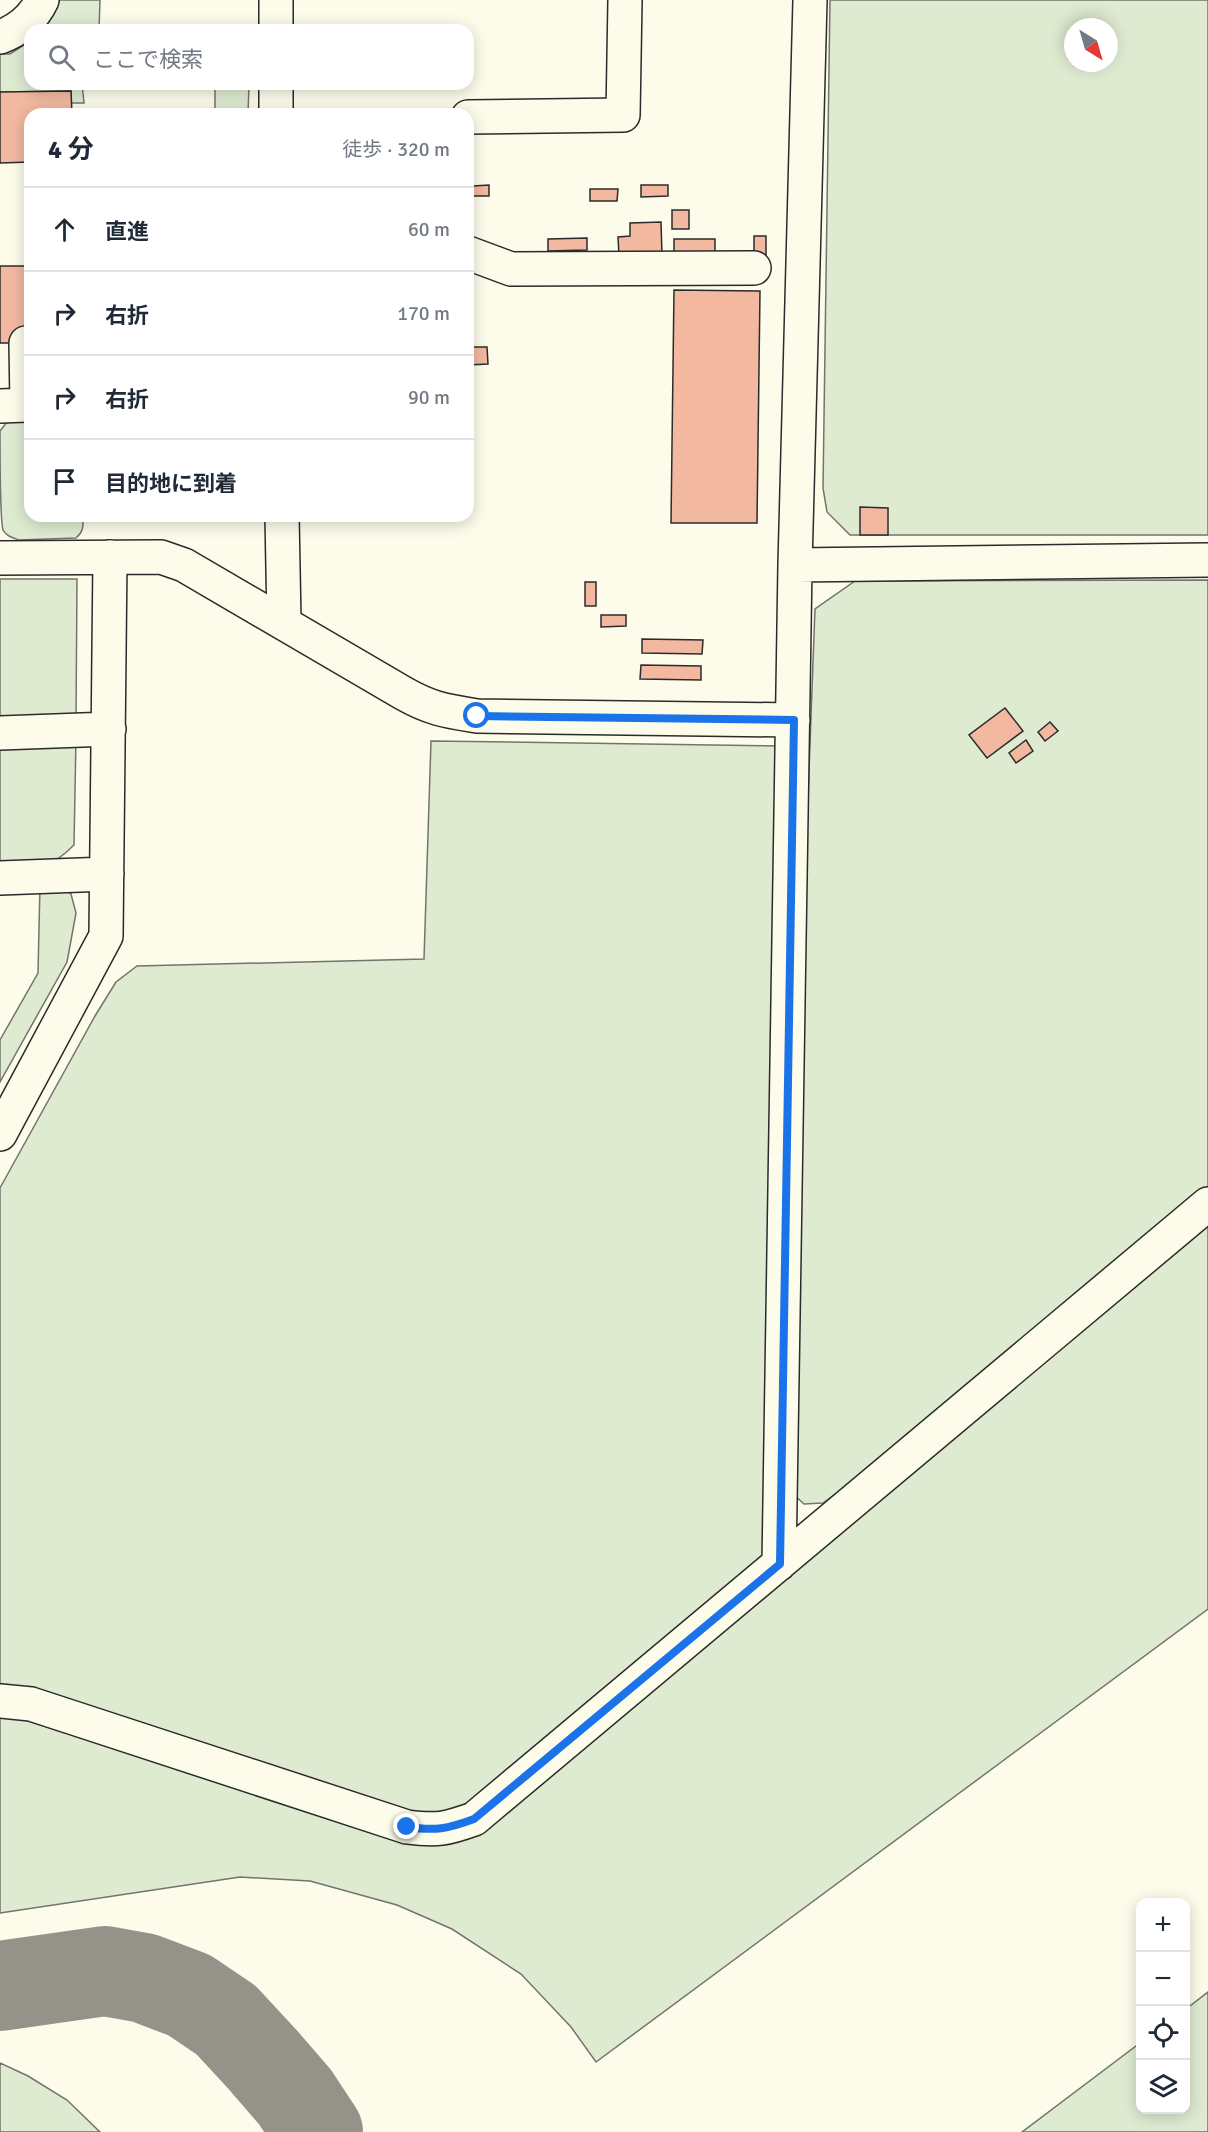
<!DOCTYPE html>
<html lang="ja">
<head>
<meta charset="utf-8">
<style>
	body { margin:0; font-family:Signika,"Noto Sans JP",sans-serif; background:#f2f2f3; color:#1f2937 }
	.controls { position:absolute; right:18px; bottom:18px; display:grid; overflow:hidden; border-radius:12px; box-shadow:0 3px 15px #0003 }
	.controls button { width:54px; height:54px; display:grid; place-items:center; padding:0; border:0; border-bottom:2px solid #e0e1e3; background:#fff; color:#1f2937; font:30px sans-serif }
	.compass { position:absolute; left:1064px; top:18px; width:54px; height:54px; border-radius:50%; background:#fff; box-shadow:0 3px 15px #0003; rotate:143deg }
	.stop { position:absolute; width:18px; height:18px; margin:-14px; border:4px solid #1a73e8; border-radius:50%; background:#fff }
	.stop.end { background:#1a73e8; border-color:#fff; box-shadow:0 2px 6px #0008 }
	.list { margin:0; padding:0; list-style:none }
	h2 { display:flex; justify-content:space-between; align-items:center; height:78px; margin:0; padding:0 24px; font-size:26px }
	h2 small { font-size:20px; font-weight:400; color:#747a83 }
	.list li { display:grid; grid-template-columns:39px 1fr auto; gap:18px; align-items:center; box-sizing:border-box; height:84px; padding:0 24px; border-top:2px solid #e0e1e3 }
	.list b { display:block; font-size:22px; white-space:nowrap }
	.list em { font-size:20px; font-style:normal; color:#747a83 }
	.icon { flex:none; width:33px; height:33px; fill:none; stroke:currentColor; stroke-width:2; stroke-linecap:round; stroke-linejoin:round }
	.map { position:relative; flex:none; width:1208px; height:2132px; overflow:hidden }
	.search { position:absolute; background:#fff; box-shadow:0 3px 15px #0003; left:24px; top:24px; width:450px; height:66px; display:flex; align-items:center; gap:15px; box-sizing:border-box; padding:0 21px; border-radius:18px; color:#747a83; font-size:22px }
	.panel { position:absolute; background:#fff; box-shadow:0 3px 15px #0003; left:24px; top:108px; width:450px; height:414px; border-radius:18px }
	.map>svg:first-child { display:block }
	.green { fill:#deebd1; stroke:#74746e; stroke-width:1.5; fill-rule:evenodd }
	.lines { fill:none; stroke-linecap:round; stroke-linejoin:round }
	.taxiway { stroke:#94938a; stroke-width:90 }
	.building { fill:#f2b8a0; stroke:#2b2b2b; stroke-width:1.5 }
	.minor-casing { stroke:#2b2b2b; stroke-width:36 }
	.minor { stroke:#fdfbea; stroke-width:33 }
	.route { stroke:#1a73e8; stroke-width:8 }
</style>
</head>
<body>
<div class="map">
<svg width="1208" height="2132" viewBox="0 0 1208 2132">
	<rect width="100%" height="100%" fill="#fdfbea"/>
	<!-- green -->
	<path class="green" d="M54,0H100L99,30H41Z
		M830,0H1208V535H850L827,512L823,488ZM1073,27H1109V63H1073Z
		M30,41V84H82L84,103H71V91L0,92V54H10Z
		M215,84H249L248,114H215Z
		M30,413V516H83C83,526 84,531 76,538L19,540C13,538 6,536 3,530C0,519 0,448 0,431L7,422Z
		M0,579H77L76,720L0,721Z
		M1208,580V1189L848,1485L823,1503L804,1504L791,1492L783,1473L815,609L855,581Z
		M76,737L74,845C46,873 37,866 0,866V740Z
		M431,741L784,746L764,1558L468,1813L410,1818L54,1694L0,1688V1188L95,1016L116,982L137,966L424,959Z
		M57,883L71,894L76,913L67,962L0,1082V1040L38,973L40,885Z
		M1208,1215V1609L596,2062L571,2027L521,1974L452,1929L397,1905L310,1881L240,1877L0,1913V1716H12L402,1839L433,1844Z
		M1208,1992V2132H1022L1140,2043V2110H1186V2009Z
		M0,2063L28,2076L67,2100L100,2132H0Z"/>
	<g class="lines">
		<!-- taxiway -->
		<path class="taxiway" d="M0,1986L105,1971L144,1978L189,1995L226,2020L263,2060L295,2097L318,2132"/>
	</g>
	<!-- building -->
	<path class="building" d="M71,91L72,114H30V162L0,163V92Z
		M489,185V196H473V186Z
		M641,185H668V196L641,197Z
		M590,189H618L617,201H590Z
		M672,210H689V229H672Z
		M661,222L662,255L619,256L618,237L630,236V223Z
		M754,236H766V255H754Z
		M587,238V250L548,251V239Z
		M674,239H715V259H674Z
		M0,266H30V343H0Z
		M674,290L760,291L757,523H671Z
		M468,347H487L488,364L468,365Z
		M860,507L888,508V535H860Z
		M585,582H596V606H585Z
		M601,615H626V626L601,627Z
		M642,639L703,640L702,654L642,653Z
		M641,665L701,666V680L640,679Z
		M1005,708L1023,731L987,758L969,735Z
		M1050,722L1058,731L1045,741L1038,732Z
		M1026,740L1033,751L1016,763L1009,753Z"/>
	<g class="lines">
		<!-- minor casing -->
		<g class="minor-casing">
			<path id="minor" d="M276,0V30
				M0,37C19,30 33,19 42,0
				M276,84V114
				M468,117L623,115L625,0
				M468,253L511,269L754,268
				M0,406L27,405L26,343
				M282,516L284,622
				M0,558L161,557L184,565L403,693C431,709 446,711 477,716L793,720
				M795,565L1208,560
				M0,733L109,729
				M0,878L107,874
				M0,1134L106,936L110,557
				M779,1564L795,565L810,0
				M0,1701L31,1704L407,1827C437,1831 446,1829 474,1819L1208,1204"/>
		</g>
		<!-- minor -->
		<use href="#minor" class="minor"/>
	</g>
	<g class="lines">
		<!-- route -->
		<path class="route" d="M407,1827C436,1831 447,1829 474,1819L780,1564L794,720L477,716"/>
	</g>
</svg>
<div class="controls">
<button>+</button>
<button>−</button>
<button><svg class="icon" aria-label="locate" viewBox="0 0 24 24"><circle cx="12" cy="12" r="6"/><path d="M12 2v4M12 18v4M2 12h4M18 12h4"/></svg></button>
<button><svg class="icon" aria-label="layers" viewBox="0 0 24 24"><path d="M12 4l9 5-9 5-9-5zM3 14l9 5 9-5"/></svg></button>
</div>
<svg class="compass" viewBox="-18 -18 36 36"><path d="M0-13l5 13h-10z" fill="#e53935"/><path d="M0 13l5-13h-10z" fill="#747a83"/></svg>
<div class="stop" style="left:477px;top:716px"></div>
<div class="stop end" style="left:407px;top:1827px"></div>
<div class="search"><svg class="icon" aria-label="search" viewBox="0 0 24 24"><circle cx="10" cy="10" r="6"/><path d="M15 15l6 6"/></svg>ここで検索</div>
<section class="panel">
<h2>4 分<small>徒歩 · 320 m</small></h2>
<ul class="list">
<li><svg class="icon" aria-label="ahead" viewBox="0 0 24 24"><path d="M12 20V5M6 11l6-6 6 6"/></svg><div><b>直進</b></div><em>60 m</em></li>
<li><svg class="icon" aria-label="right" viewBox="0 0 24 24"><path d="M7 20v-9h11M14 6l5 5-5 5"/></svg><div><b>右折</b></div><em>170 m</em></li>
<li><svg class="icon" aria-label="right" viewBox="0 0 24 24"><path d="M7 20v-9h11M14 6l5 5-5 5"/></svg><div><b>右折</b></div><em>90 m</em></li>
<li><svg class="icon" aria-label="arrive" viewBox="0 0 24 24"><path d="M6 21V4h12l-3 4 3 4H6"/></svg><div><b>目的地に到着</b></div></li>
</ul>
</section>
</div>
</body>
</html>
